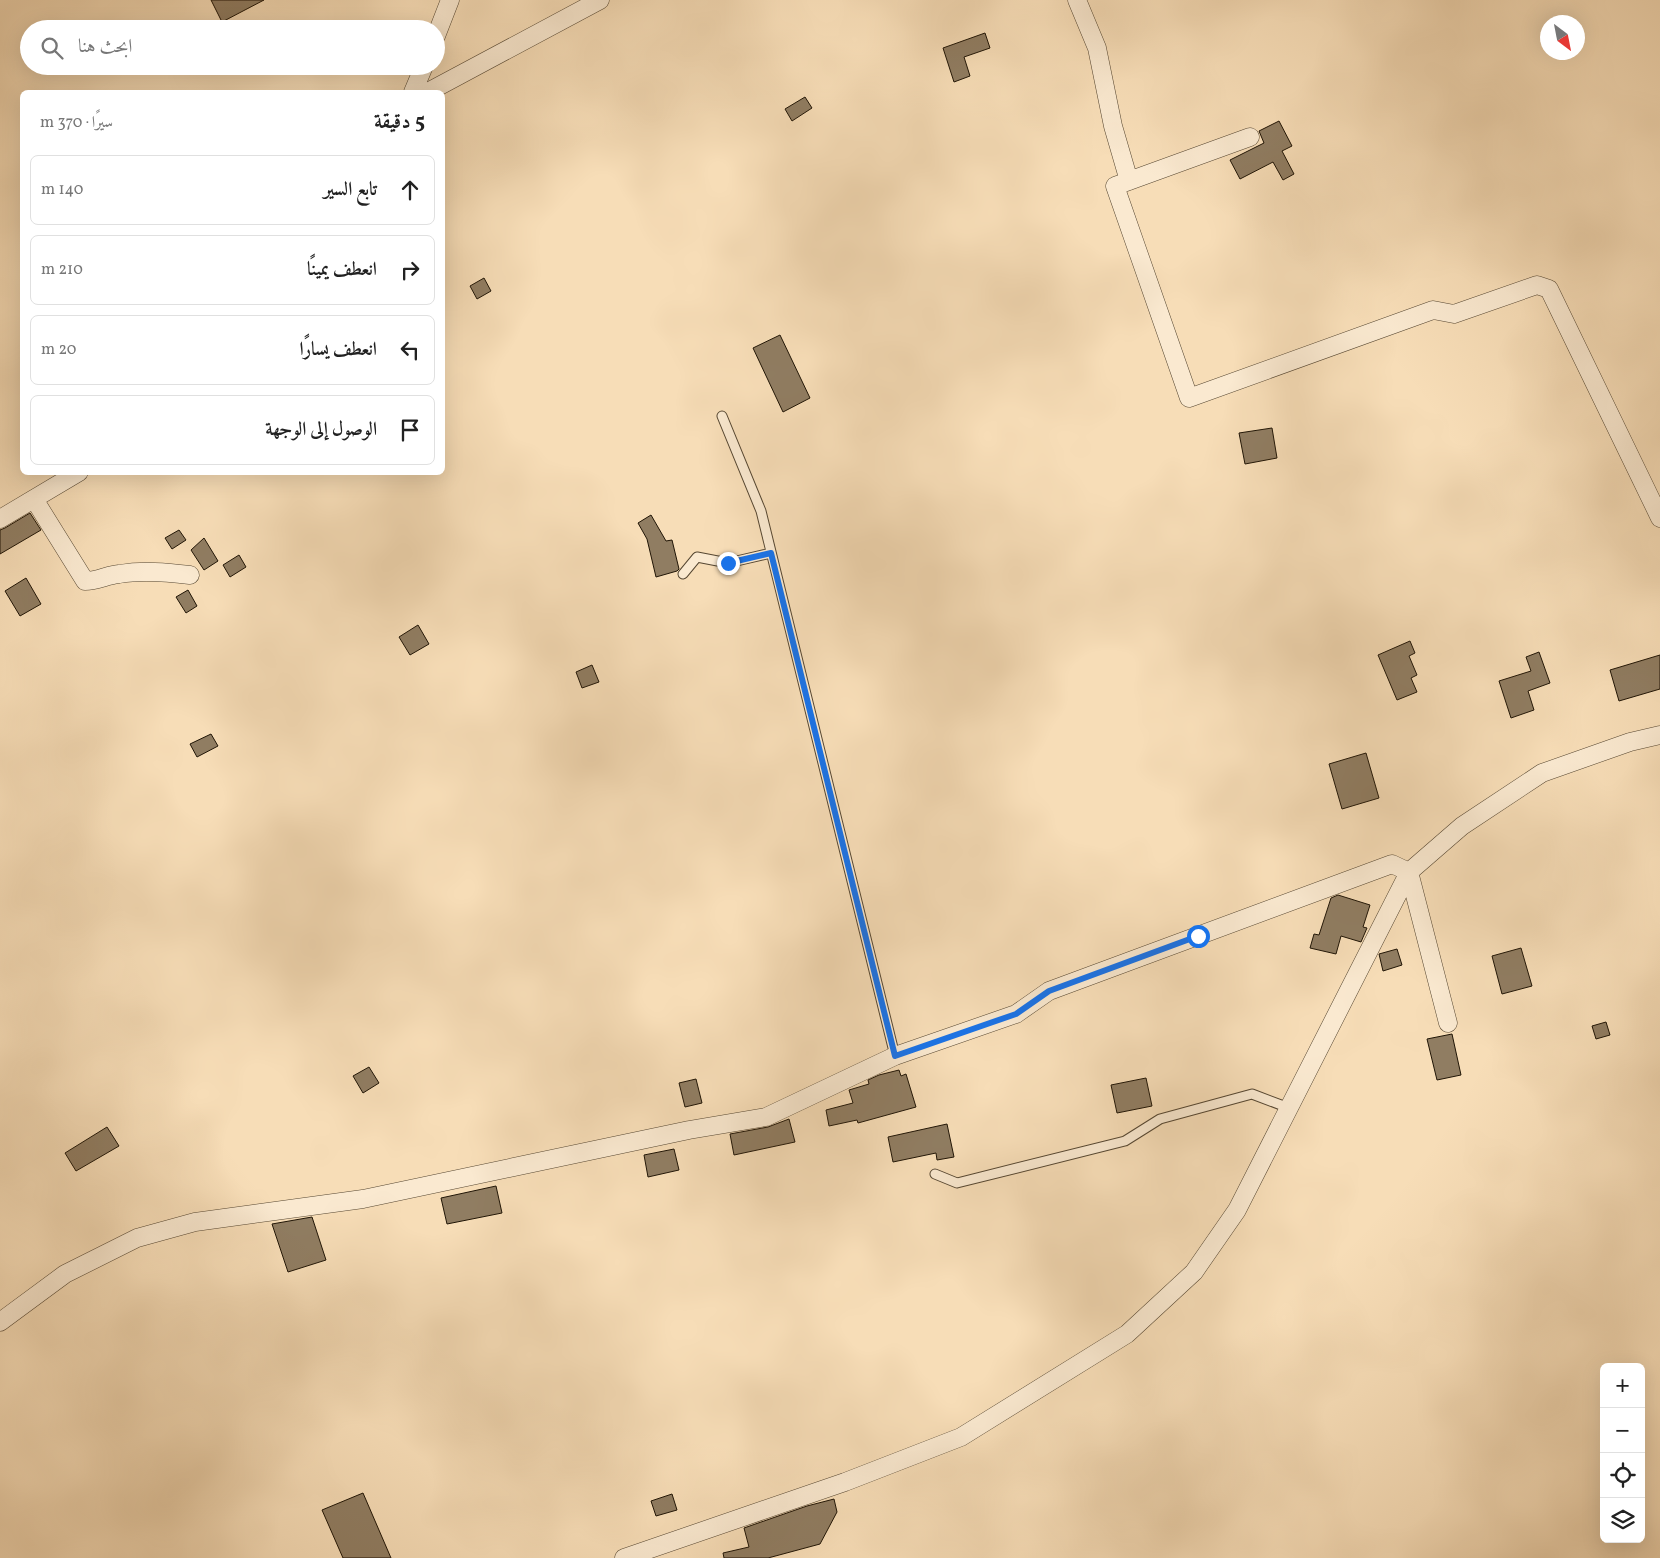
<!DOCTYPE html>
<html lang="ar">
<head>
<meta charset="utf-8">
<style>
	body { margin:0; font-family:Vollkorn,Amiri,serif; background:#f2f2f2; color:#222; direction:rtl }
	.controls { position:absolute; right:15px; bottom:15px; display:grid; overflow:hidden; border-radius:8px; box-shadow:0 5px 20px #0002 }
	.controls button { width:45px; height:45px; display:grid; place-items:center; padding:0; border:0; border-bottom:1px solid #e0e0e0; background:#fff; color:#222; font:25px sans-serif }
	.compass { position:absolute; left:1540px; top:15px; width:45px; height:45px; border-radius:50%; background:#fff; box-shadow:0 5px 20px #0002; rotate:148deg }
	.stop { position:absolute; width:15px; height:15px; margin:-11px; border:4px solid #1a73e8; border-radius:50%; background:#fff }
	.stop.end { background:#1a73e8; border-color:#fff; box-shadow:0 1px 5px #0008 }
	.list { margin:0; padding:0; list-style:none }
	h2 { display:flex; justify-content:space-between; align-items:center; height:65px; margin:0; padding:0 20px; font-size:21px }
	h2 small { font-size:16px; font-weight:400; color:#767676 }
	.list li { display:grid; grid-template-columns:32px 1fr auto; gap:15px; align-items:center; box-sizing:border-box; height:70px; margin:0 10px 10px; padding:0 10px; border:1px solid #e0e0e0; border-radius:8px }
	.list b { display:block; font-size:19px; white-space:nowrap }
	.list em { font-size:16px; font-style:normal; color:#767676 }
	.icon { flex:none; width:28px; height:28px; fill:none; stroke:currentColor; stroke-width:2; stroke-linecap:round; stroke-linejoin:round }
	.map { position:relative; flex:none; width:1660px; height:1558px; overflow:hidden; direction:ltr }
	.search { position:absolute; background:#fff; box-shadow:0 5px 20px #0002; left:20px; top:20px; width:425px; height:55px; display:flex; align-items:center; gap:12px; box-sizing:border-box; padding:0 18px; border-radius:28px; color:#767676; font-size:19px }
	.panel { position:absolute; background:#fff; box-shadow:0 5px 20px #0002; left:20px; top:90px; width:425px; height:385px; border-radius:8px; direction:rtl }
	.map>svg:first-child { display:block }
	.building { fill:#907d62; stroke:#201506 }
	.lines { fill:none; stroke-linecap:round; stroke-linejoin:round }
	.service-casing { stroke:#564732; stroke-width:11 }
	.minor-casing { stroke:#564732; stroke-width:19 }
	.service { stroke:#fae9d0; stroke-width:9 }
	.minor { stroke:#fae9d0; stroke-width:18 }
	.route { stroke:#1a73e8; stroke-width:6 }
</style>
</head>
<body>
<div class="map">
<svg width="1660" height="1558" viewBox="0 0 1660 1558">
	<rect width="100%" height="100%" fill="#f7ddb7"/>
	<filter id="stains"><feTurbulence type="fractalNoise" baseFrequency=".004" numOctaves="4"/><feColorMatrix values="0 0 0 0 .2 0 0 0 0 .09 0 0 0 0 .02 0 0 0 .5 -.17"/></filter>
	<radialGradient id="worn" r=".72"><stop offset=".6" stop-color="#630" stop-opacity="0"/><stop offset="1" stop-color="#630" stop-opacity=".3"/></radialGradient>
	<!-- building -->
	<path class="building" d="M211,0H264L222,22Z
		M985,33L990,48L964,57L970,76L954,82L943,48Z
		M805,97L812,108L792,121L785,109Z
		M1279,121L1292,146L1282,151L1294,174L1283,180L1273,162L1240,179L1230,160L1264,143L1259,131Z
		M484,278L491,291L477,299L470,286Z
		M780,335L810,398L783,412L753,348Z
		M1272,428L1277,458L1245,464L1239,433Z
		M30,513L41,530L0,554V530L5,528Z
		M651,515L666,541L672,540L679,569L677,571L656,577L647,539L638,523Z
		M179,530L186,540L172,549L165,538Z
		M204,538L218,561L204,570L191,550Z
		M239,555L246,567L230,577L223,565Z
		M26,578L41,604L20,616L5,591Z
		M188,590L197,606L186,613L176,597Z
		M418,625L429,644L410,655L399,637Z
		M1410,641L1415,653L1409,656L1417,675L1411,678L1417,692L1397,700L1378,655Z
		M1539,652L1550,683L1528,691L1534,710L1511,718L1499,681L1531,671L1526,657Z
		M1660,655V689L1619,701L1610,670Z
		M592,665L599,682L582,688L576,672Z
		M211,734L218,746L197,757L190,744Z
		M1366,753L1379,798L1342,809L1329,764Z
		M1338,895L1370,905L1363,927L1367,928L1361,942L1341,936L1336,954L1310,948L1314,934L1319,935L1331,898Z
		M1521,948L1532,986L1502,994L1492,956Z
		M1397,949L1402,965L1383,971L1379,954Z
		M1606,1022L1610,1035L1596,1039L1592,1026Z
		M1452,1034L1461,1075L1437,1080L1427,1039Z
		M369,1067L379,1083L363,1093L353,1076Z
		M899,1070L901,1076L906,1074L916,1107L858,1123L857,1120L829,1126L826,1110L853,1103L849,1090L869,1084L868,1080L879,1075Z
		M1146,1078L1152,1106L1117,1113L1111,1085Z
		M696,1079L702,1103L685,1107L679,1083Z
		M789,1119L795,1142L734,1155L730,1134L768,1127Z
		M947,1124L954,1157L937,1160L936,1153L893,1162L888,1137Z
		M107,1127L119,1146L76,1171L65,1153Z
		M674,1149L679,1170L648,1177L644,1155Z
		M496,1186L502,1213L447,1224L441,1198Z
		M312,1217L326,1260L288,1272L272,1224Z
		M363,1493L391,1558H343L322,1510Z
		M672,1494L677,1510L656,1516L651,1501Z
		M834,1499L837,1512L820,1544L768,1558H724L723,1553L749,1547L744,1528L807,1506Z"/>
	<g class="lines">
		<!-- service casing -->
		<g class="service-casing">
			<path id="service" d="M722,416L761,511L895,1056
				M683,574L697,557L728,563L771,553
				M935,1174L957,1183L1125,1141L1160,1119L1252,1094L1289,1108"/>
		</g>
		<!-- minor casing -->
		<g class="minor-casing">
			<path id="minor" d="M1077,0L1097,48L1113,126L1129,181
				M436,36L450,0
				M413,92L424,66
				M428,92L600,0
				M1250,137L1115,186L1189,398L1433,310L1454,314L1537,285L1549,289L1660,518
				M34,499L85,581C98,581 107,575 119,574C143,570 166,572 190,575
				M0,519L79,472
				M0,1322L65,1274L137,1238L195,1222L363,1199L689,1130L766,1117L895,1056L1016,1014L1049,991L1392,864L1409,872L1448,1023
				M624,1558L845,1482L961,1437L1127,1334L1194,1272L1237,1210L1409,872L1462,826L1542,773L1630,742L1660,735"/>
		</g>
		<!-- service -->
		<use href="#service" class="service"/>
		<!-- minor -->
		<use href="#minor" class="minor"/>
	</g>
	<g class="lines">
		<!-- route -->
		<path class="route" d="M728,563L771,553L895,1056L1016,1014L1049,991L1198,936"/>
	</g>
	<rect width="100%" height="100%" filter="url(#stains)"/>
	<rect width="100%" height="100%" fill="url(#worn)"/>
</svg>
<div class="controls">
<button>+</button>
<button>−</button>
<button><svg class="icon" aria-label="locate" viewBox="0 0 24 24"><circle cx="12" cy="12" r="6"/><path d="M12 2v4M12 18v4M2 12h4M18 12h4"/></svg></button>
<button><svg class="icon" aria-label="layers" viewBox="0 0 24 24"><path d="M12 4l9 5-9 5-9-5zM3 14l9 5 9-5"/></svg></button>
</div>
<svg class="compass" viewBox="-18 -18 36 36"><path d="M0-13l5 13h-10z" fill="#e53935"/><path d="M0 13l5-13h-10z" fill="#767676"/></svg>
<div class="stop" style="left:1198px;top:936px"></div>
<div class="stop end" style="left:728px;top:563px"></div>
<div class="search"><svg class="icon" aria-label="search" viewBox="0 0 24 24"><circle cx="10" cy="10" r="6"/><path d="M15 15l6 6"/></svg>ابحث هنا</div>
<section class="panel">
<h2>5 دقيقة<small>سيرًا · 370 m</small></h2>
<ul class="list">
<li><svg class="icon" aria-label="ahead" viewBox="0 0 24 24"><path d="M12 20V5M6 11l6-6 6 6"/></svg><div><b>تابع السير</b></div><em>140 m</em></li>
<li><svg class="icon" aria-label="right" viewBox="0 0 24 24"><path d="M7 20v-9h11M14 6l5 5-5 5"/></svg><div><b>انعطف يمينًا</b></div><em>210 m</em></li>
<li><svg class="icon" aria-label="left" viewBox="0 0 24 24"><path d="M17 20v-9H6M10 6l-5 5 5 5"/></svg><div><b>انعطف يسارًا</b></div><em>20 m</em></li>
<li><svg class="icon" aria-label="arrive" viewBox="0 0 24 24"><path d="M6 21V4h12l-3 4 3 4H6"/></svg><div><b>الوصول إلى الوجهة</b></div></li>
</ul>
</section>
</div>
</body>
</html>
